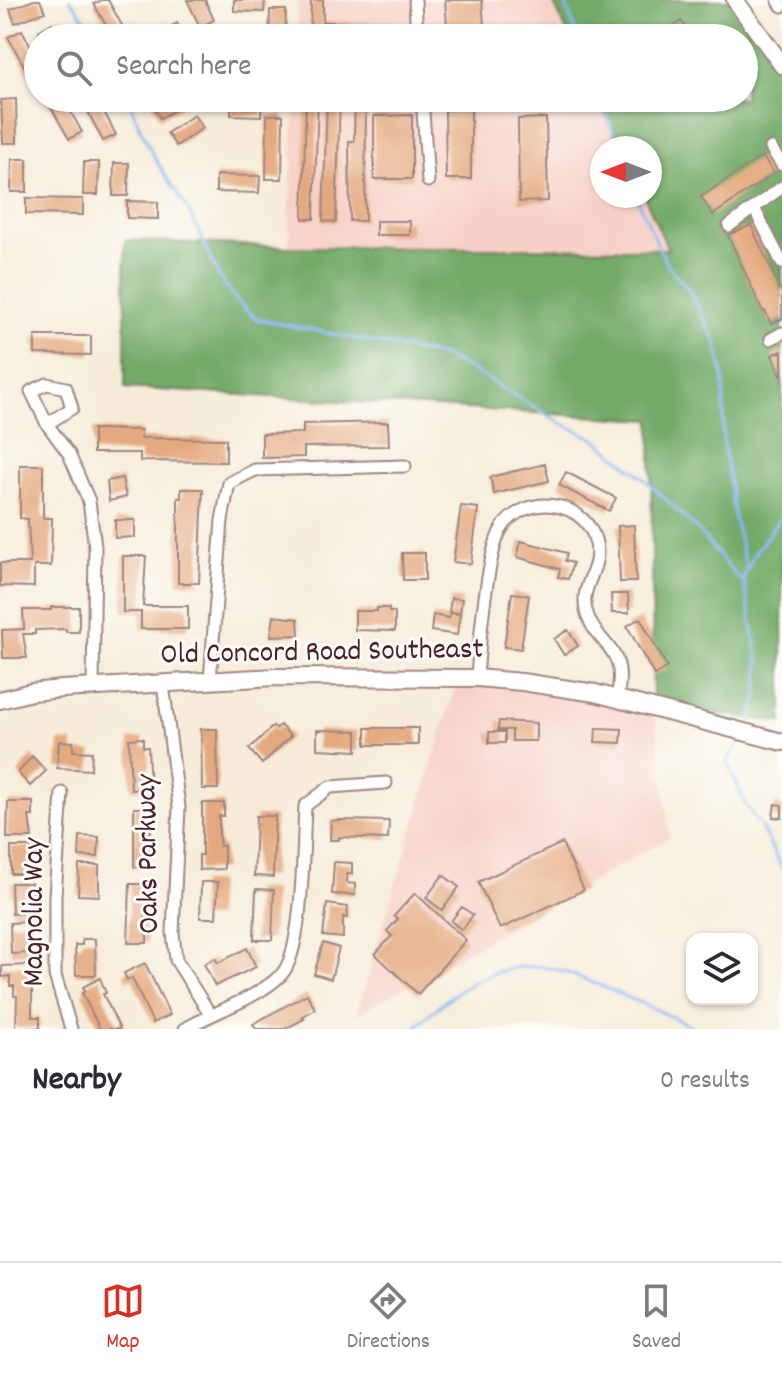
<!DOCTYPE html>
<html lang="en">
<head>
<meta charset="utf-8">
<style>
	body { margin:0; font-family:Dekko,sans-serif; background:#f2f2f3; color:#2b2b33 }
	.controls { position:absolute; right:24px; bottom:24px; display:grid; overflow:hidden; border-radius:16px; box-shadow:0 2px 6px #0004 }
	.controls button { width:72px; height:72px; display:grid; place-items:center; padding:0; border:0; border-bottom:2px solid #e1e1e2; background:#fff; color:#2b2b33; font:40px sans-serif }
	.compass { position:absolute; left:590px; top:136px; width:72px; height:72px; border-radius:50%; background:#fff; box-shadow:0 2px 6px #0004; rotate:270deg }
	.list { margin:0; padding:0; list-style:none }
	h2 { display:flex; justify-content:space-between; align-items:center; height:104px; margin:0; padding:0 32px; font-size:34px }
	h2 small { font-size:26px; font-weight:400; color:#7c7c81 }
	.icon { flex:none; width:44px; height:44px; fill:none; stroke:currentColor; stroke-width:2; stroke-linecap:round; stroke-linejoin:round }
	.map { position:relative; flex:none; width:782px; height:1029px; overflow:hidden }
	.search { position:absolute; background:#fff; box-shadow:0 2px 6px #0004; left:24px; right:24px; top:24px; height:88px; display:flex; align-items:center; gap:20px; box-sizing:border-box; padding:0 28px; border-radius:44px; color:#7c7c81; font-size:30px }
	.sheet { height:232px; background:#fff }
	nav { display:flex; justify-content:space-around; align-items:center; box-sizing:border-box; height:112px; border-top:2px solid #e1e1e2; background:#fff; font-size:22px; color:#7c7c81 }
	nav a { display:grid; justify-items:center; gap:4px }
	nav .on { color:#d93025 }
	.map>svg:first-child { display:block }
	.built { fill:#f7d1c7 }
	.forest { fill:#73aa68; stroke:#5e644a; stroke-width:2 }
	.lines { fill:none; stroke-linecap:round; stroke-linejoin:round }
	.stream { stroke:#8ab9f5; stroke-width:3 }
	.building { fill:#e5a97f }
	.street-casing { stroke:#a08682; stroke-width:15 }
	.secondary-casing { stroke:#a08682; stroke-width:20 }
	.street { stroke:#fff; stroke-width:11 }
	.secondary { stroke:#fff; stroke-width:16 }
	.labels { text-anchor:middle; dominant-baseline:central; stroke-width:6; stroke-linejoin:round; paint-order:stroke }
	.street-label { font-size:30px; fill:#4a1f2b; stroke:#fdfcf7 }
</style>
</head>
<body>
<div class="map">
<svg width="782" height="1029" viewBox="0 0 782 1029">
	<rect width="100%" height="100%" fill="#fdfcf7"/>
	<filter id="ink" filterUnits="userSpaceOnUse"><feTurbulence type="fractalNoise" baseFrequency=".0125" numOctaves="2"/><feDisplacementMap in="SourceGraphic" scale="16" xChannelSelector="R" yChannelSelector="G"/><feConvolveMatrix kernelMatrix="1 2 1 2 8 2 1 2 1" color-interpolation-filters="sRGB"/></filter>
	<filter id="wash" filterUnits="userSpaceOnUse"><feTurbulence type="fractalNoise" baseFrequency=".006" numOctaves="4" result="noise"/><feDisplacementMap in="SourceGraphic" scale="32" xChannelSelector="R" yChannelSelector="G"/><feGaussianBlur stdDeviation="1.8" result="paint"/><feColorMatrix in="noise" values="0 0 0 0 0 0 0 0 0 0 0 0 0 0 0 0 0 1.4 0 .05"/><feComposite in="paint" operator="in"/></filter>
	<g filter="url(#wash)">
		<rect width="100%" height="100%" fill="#f6ecd9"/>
		<!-- built -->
		<path class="built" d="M297,0H552L570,38H298Z
			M295,98H598L621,148H602V196H644L668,249L288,247Z
			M458,678L653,700L670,837L356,1015Z"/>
		<!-- forest -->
		<path class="forest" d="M552,0H739L782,62V722L669,708L653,700L651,420L125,388V240L288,247L668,249L644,196H650V148H621L598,98H744V38H570Z"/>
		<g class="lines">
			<!-- stream -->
			<path class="stream" d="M71,0L98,38
				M564,0L578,38
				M128,98C137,121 146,144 159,165C168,181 180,196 189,212C214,258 212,283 257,319L443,356L475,372L561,423L595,439L642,477L695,527L738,578H743
				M601,98L619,148
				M636,196L667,265L689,290L717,344L724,383L723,439L735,521L746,568
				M749,728L758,693L759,662L743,578L754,554L782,516
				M743,739L727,760L745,804L761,827L782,868
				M414,1029C451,992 498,957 554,969C575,974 598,985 617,993C644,1004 670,1015 696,1029"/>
		</g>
		<g id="blocks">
			<!-- building -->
			<path class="building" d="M34,0H40L45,12L15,23L10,9Z
				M102,0H108L129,38H113L94,4Z
				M187,0H205L214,20L200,27Z
				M234,0H265L264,12L234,11Z
				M311,0H323V22H399V38H310Z
				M445,0H482L485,38H448Z
				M270,10H286L285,38H269Z
				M681,21L694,38H662L660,36Z
				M52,23L62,38H43L39,31Z
				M177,23L185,38H150Z
				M22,30L38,60V70L29,75L8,37Z
				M55,98H63L82,132L69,139L48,102Z
				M81,98H97L116,135L103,141Z
				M163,98H198L160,118L152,104Z
				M306,98H318L314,219H303Z
				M327,98H340L336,222L323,221Z
				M355,98H366L365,221H350L349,141H354Z
				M16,99L17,143H3L1,100Z
				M231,99L262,100L261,116L231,115Z
				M471,109V179H446L445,110Z
				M194,115L203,128L176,146L167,133Z
				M267,115H283L282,179H266Z
				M412,115V179H374V116Z
				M546,118L548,201L519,202L518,119Z
				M762,156L774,173L713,215L701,197Z
				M12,159H27V192H11Z
				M84,162H99L98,195H83Z
				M114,163H129L128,196H113Z
				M216,175L260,176L259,193L216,192Z
				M26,198L83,199V215L26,214Z
				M127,201L158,202V219L127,218Z
				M376,221H410V235H376Z
				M751,225L782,293V319L771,324L765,311L763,312L728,235Z
				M35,336H91V355L35,354Z
				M782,351V378L772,355Z
				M388,422L389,446L304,447V457L262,458V434L303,433V424Z
				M93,429L141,430V438L226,439V462L140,461V453H93Z
				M545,464L549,481L494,494L490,477Z
				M20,465H43V518H52L51,566H34V587L0,586V563H30L28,519L20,518Z
				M566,472L616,498L609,511L559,485Z
				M122,478L126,497L109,501L107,481Z
				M181,489H203L199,583H178V498H181Z
				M461,506L478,508L471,564L453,562Z
				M115,520H135V537L115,538Z
				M634,525L636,582H620L618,526Z
				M521,541L567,553L565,561L573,563L568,579L558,577L560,569L517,557Z
				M402,553H425V580H403Z
				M123,556H146L143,606H188V629H141V612H123Z
				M512,593L529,595L521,649L504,647Z
				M611,594H628L629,613H612Z
				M451,598L462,599L460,613L449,612Z
				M51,607H79V632H66V629L35,630V634H23L27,658H3L2,630L24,629L23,610H51Z
				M377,608H389V612H395V631L355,630V611H377Z
				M450,613L460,614L457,635L431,631L433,615L449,618Z
				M274,616L298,619L299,635L271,636Z
				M640,618L667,667L654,675L627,626Z
				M568,630L578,646L564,655L554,639Z
				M499,721L536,723V741H512V730H498Z
				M280,725L291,736L262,764L249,749L273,726L276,729Z
				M366,728H418V745H366Z
				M596,728L622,729L621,743L595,742Z
				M201,729H217L218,789H202Z
				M317,730L357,731V751L317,749Z
				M489,732H505V743H489Z
				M143,738V747H148L150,789L131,790L129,739Z
				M59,741L73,742V751L92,752L91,770L57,768Z
				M32,756L46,771L30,786L18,773Z
				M8,802H33V816H29L32,838H7Z
				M202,803H224V816H219V837L220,846H224V869L199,870V855H202Z
				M775,804L782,805V818L773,817Z
				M134,808H151L150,867H134Z
				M256,816H275L273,877L254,876Z
				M338,820L389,821L388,839L339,837V840H330L331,821Z
				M80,836L99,837L98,857L79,856Z
				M562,843L584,890L500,929L478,882Z
				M11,847H32V874H11Z
				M334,862L352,863V874H347V883L355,884V895L332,894Z
				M79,865H99V896L78,895Z
				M443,875L459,887L442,910L426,898Z
				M201,882H218L216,918H200Z
				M11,883H31V913L12,914Z
				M130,884H148L145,933L147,934V943H128Z
				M256,889L274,890L272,940H254Z
				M415,893L466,940L418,994L375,954L392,936L387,931L398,919L394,916Z
				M327,904L348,907L347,918L343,917V938L323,936Z
				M462,907L473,915L462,930L451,921Z
				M29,922L30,953L11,954L10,923Z
				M82,939H95L96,975H76L75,945H82Z
				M323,943L339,948L331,979L314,974Z
				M247,948L256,967L215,986L204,964L215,958L218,963Z
				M145,963L170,1015L153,1023L132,978L127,980L124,973Z
				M32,965V1017H40V1028H16L17,996H14V986H10V976L2,977V966Z
				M100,978L106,993L103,994L120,1029H100L82,993L85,991L83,987Z
				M307,994L315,1009L302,1017L304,1019L285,1029H256L253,1024Z"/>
		</g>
	</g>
	<g filter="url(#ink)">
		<use href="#blocks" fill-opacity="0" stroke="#a08682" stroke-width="2"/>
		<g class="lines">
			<!-- street casing -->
			<g class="street-casing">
				<path id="street" d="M415,0L417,38
					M778,0L782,6
					M422,98L428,181
					M771,148L782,165
					M754,208L782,263
					M729,226L782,187
					M771,339L782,333
					M47,424L72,408L66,388L47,384L31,391L47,424L69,454L89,501L95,547L93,687
					M477,678C479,648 487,550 502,528C513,511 535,502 555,506C571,508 587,519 593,534C607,567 579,582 586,610C595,648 629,643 617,698
					M210,681L222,520L229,483L255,470L405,466
					M163,684L179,807L173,932L176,960L210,1014
					M62,793L55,896V975L71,1029
					M185,1029C215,1011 256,999 281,975C304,953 303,840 305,806L330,787L386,783"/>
			</g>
			<!-- secondary casing -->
			<g class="secondary-casing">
				<path id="secondary" d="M735,0L782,65
					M0,700L31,692L62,689L276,677L477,678L522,682L595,693L782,742"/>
			</g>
			<!-- street -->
			<use href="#street" class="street"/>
			<!-- secondary -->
			<use href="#secondary" class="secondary"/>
		</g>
	</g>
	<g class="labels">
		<!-- street labels -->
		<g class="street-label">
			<text transform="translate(322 654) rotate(-1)">Old Concord Road Southeast</text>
			<text transform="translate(150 854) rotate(-91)">Oaks Parkway</text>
			<text transform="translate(36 912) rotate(-90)">Magnolia Way</text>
		</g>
	</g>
</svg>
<div class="controls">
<button><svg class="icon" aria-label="layers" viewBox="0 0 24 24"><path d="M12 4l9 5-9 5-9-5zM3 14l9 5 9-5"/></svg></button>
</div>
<svg class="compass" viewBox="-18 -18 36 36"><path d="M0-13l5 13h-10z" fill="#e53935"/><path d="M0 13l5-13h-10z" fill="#7c7c81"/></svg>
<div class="search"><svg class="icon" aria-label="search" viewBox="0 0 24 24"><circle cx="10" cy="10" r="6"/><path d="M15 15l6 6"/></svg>Search here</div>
</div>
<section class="sheet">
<h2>Nearby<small>0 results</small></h2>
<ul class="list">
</ul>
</section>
<nav>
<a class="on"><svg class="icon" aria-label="map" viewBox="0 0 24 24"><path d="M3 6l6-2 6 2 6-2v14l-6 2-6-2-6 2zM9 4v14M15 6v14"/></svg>Map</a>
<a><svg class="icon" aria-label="directions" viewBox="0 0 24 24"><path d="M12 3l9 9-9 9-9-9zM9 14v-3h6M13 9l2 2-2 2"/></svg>Directions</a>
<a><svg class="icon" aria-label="saved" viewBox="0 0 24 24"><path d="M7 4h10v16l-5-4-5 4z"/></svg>Saved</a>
</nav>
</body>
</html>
